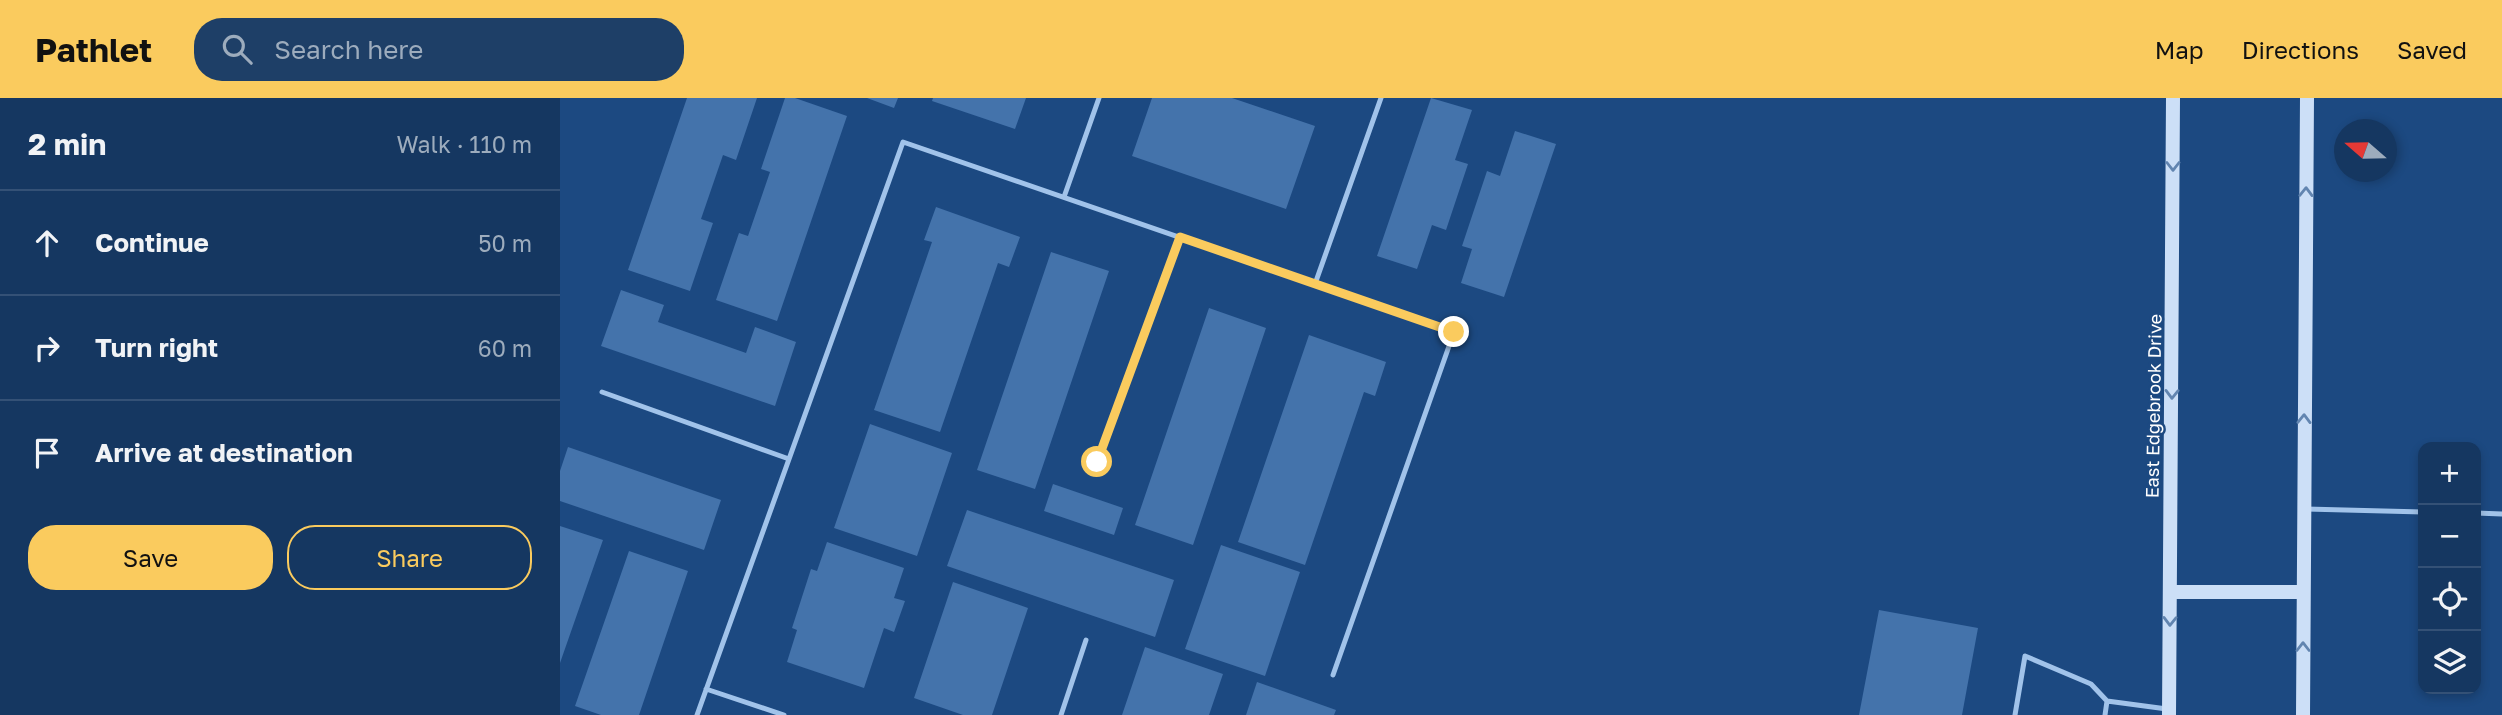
<!DOCTYPE html>
<html lang="en">
<head>
<meta charset="utf-8">
<style>
	body { margin:0; font-family:"Golos Text",sans-serif; background:#1e3f67; color:#f1f3f6 }
	.controls { position:absolute; right:21px; bottom:21px; display:grid; overflow:hidden; border-radius:14px; box-shadow:0 4px 10px #0003 }
	.controls button { width:63px; height:63px; display:grid; place-items:center; padding:0; border:0; border-bottom:2px solid #345176; background:#153761; color:#f1f3f6; font:35px sans-serif }
	.compass { position:absolute; left:1774px; top:21px; width:63px; height:63px; border-radius:50%; background:#153761; box-shadow:0 4px 10px #0003; rotate:290deg }
	.stop { position:absolute; width:21px; height:21px; margin:-16px; border:5px solid #facb5e; border-radius:50%; background:#fff }
	.stop.end { background:#facb5e; border-color:#fff; box-shadow:0 2px 7px #0008 }
	.list { margin:0; padding:0; list-style:none }
	h2 { display:flex; justify-content:space-between; align-items:center; height:91px; margin:0; padding:0 28px; font-size:30px }
	h2 small { font-size:23px; font-weight:400; color:#9dacbd }
	.list li { display:grid; grid-template-columns:46px 1fr auto; gap:21px; align-items:center; box-sizing:border-box; height:105px; padding:0 28px; border-top:2px solid #345176 }
	.list b { display:block; font-size:26px; white-space:nowrap }
	.list em { font-size:23px; font-style:normal; color:#9dacbd }
	.actions { display:flex; gap:14px; padding:21px 28px }
	.actions a { flex:1; padding:16px 0; border:2px solid #facb5e; border-radius:28px; text-align:center; font-size:24px; color:#facb5e }
	.actions .main { background:#facb5e; color:#111 }
	.icon { flex:none; width:38px; height:38px; fill:none; stroke:currentColor; stroke-width:2; stroke-linecap:round; stroke-linejoin:round }
	.map { position:relative; flex:none; width:1942px; height:617px; overflow:hidden }
	header { display:flex; align-items:center; gap:42px; box-sizing:border-box; height:98px; padding:0 35px; background:#facb5e; color:#111 }
	header strong { font-size:33px }
	nav { display:flex; gap:38px; margin-inline-start:auto; font-size:24px }
	.search { width:490px; height:63px; background:#1e3f67; display:flex; align-items:center; gap:18px; box-sizing:border-box; padding:0 24px; border-radius:28px; color:#9dacbd; font-size:26px }
	main { display:flex }
	aside { flex:1; background:#153761 }
	.map>svg:first-child { display:block }
	.building { fill:#4473ab }
	.lines { fill:none; stroke-linecap:round; stroke-linejoin:round }
	.lane { stroke:#a1c3ea; stroke-width:5 }
	.secondary { stroke:#ccdff7; stroke-width:14 }
	.oneway { stroke:#6285b0 }
	.route { stroke:#facb5e; stroke-width:9 }
	.labels { text-anchor:middle; dominant-baseline:central; stroke-width:5; stroke-linejoin:round; paint-order:stroke }
	.street-label { font-size:18px; fill:#fff; stroke:#1c4981 }
</style>
</head>
<body>
<header>
<strong>Pathlet</strong>
<div class="search"><svg class="icon" aria-label="search" viewBox="0 0 24 24"><circle cx="10" cy="10" r="6"/><path d="M15 15l6 6"/></svg>Search here</div>
<nav><a>Map</a><a>Directions</a><a>Saved</a></nav>
</header>
<main>
<aside>
<h2>2 min<small>Walk · 110 m</small></h2>
<ul class="list">
<li><svg class="icon" aria-label="ahead" viewBox="0 0 24 24"><path d="M12 20V5M6 11l6-6 6 6"/></svg><div><b>Continue</b></div><em>50 m</em></li>
<li><svg class="icon" aria-label="right" viewBox="0 0 24 24"><path d="M7 20v-9h11M14 6l5 5-5 5"/></svg><div><b>Turn right</b></div><em>60 m</em></li>
<li><svg class="icon" aria-label="arrive" viewBox="0 0 24 24"><path d="M6 21V4h12l-3 4 3 4H6"/></svg><div><b>Arrive at destination</b></div></li>
</ul>
<div class="actions"><a class="main">Save</a><a>Share</a></div>
</aside>
<div class="map">
<svg width="1942" height="617" viewBox="0 0 1942 617">
	<rect width="100%" height="100%" fill="#1c4981"/>
	<!-- building -->
	<path class="building" d="M127,0H197L176,62L163,57L141,121L153,125L130,193L68,172Z
		M225,0H235L287,18L217,223L156,202L179,135L188,138L210,74L201,71Z
		M307,0H338L334,10Z
		M373,0H466L455,31L372,3Z
		M592,0H672L755,28L726,111L572,58Z
		M871,0L912,12L895,62L908,66L886,132L872,127L857,171L817,158Z
		M955,33L996,46L944,199L901,185L912,151L902,148L927,73L940,78Z
		M376,109L460,139L449,169L438,165L380,334L314,312L372,144L364,142Z
		M491,154L549,173L475,391L417,372Z
		M61,192L104,207L98,224L186,255L195,229L236,244L215,308L41,248Z
		M649,210L706,230L633,447L575,427Z
		M749,237L826,264L815,298L804,294L745,467L678,444Z
		M310,326L392,355L357,458L274,430Z
		M8,349L161,402L144,452L0,403V373Z
		M493,386L563,410L554,437L484,413Z
		M407,412L614,482L595,539L387,468Z
		M0,428L43,442L0,565Z
		M267,444L344,470L334,500L345,503L334,534L324,530L304,590L227,564L237,532L232,530L251,471L257,473Z
		M661,447L740,474L705,578L625,551Z
		M69,453L128,473L79,617H41L15,608Z
		M393,484L468,510L432,617H403L354,600Z
		M1319,512L1418,530L1402,617H1299Z
		M585,549L663,576L649,617H562Z
		M697,584L776,612L774,617H686Z"/>
	<g class="lines">
		<!-- lane -->
		<path class="lane" d="M504,99L539,0
			M755,186L821,0
			M42,294L229,361
			M537,364L620,139
			M1746,411L1863,414
			M1916,415L1942,416
			M146,591L224,617
			M137,617L343,44L894,234L773,577
			M501,617L526,542
			M1455,617L1465,558L1531,586L1547,603
			M1545,617L1547,603L1607,611"/>
		<!-- secondary -->
		<path class="secondary" d="M1610,494H1743
			M1609,617L1613,0
			M1743,617L1747,0"/>
	</g>
	<!-- one-way arrows -->
	<defs><path id="oneway-chevron" d="M-2-3.5L2.5 0L-2 3.5" fill="none" stroke-width="1.6" stroke-linecap="round" stroke-linejoin="round" transform="scale(1.75)"/></defs>
	<g class="oneway">
		<use href="#oneway-chevron" transform="translate(1613 68) rotate(90)"/>
		<use href="#oneway-chevron" transform="translate(1746 94) rotate(-89)"/>
		<use href="#oneway-chevron" transform="translate(1612 296) rotate(91)"/>
		<use href="#oneway-chevron" transform="translate(1744 321) rotate(-89)"/>
		<use href="#oneway-chevron" transform="translate(1610 523) rotate(91)"/>
		<use href="#oneway-chevron" transform="translate(1743 549) rotate(-90)"/>
	</g>
	<g class="lines">
		<!-- route -->
		<path class="route" d="M537,364L620,139L894,234"/>
	</g>
	<g class="labels">
		<!-- street labels -->
		<g class="street-label">
			<text transform="translate(1593 308) rotate(-89)">East Edgebrook Drive</text>
		</g>
	</g>
</svg>
<div class="controls">
<button>+</button>
<button>−</button>
<button><svg class="icon" aria-label="locate" viewBox="0 0 24 24"><circle cx="12" cy="12" r="6"/><path d="M12 2v4M12 18v4M2 12h4M18 12h4"/></svg></button>
<button><svg class="icon" aria-label="layers" viewBox="0 0 24 24"><path d="M12 4l9 5-9 5-9-5zM3 14l9 5 9-5"/></svg></button>
</div>
<svg class="compass" viewBox="-18 -18 36 36"><path d="M0-13l5 13h-10z" fill="#e53935"/><path d="M0 13l5-13h-10z" fill="#9dacbd"/></svg>
<div class="stop" style="left:537px;top:364px"></div>
<div class="stop end" style="left:894px;top:234px"></div>
</div>
</main>
</body>
</html>
